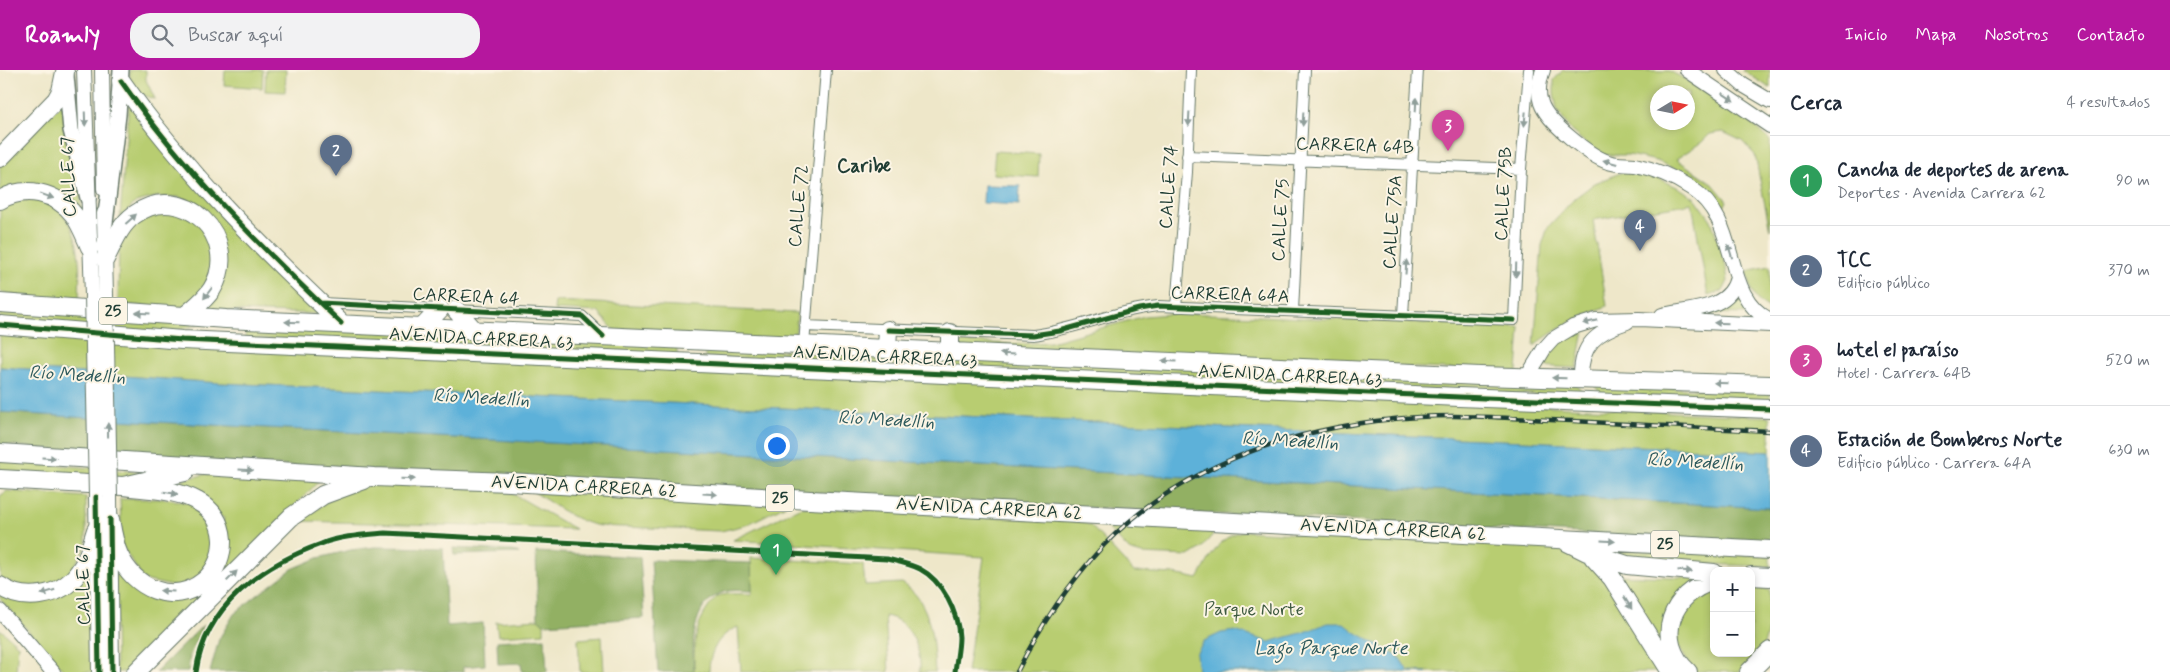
<!DOCTYPE html>
<html lang="es">
<head>
<meta charset="utf-8">
<style>
	body { margin:0; font-family:Mynerve,sans-serif; background:#f2f2f3; color:#1f2937 }
	.controls { position:absolute; right:15px; bottom:15px; display:grid; overflow:hidden; border-radius:10px; box-shadow:0 2px 8px #0003 }
	.controls button { width:45px; height:45px; display:grid; place-items:center; padding:0; border:0; border-bottom:1px solid #e0e1e3; background:#fff; color:#1f2937; font:25px sans-serif }
	.compass { position:absolute; left:1650px; top:15px; width:45px; height:45px; border-radius:50%; background:#fff; box-shadow:0 2px 8px #0003; rotate:80deg }
	.you { position:absolute; left:776px; top:375px; width:18px; height:18px; margin:-12px; border:4px solid #fff; border-radius:50%; background:#1a73e8; box-shadow:0 0 0 8px #1a73e833 }
	.badge { display:grid; place-items:center; width:32px; height:32px; border-radius:50%; background:#b5179e; color:#fff; font-size:16px; font-weight:700 }
	.pin { position:absolute; translate:-50% -41px; filter:drop-shadow(0 1px 2px #0008) }
	.pin::after { content:''; position:absolute; top:26px; width:18px; height:15px; background:inherit; clip-path:polygon(0 0,100% 0,50% 100%) }
	.list { margin:0; padding:0; list-style:none }
	h2 { display:flex; justify-content:space-between; align-items:center; height:65px; margin:0; padding:0 20px; font-size:21px }
	h2 small { font-size:16px; font-weight:400; color:#747a83 }
	.list li { display:grid; grid-template-columns:32px 1fr auto; gap:15px; align-items:center; box-sizing:border-box; height:90px; padding:0 20px; border-top:1px solid #e0e1e3 }
	.list b { display:block; font-size:19px; white-space:nowrap }
	.list p { margin:0; font-size:16px; white-space:nowrap; color:#747a83 }
	.list em { font-size:16px; font-style:normal; color:#747a83 }
	.icon { flex:none; width:28px; height:28px; fill:none; stroke:currentColor; stroke-width:2; stroke-linecap:round; stroke-linejoin:round }
	.map { position:relative; flex:none; width:1770px; height:602px; overflow:hidden }
	header { display:flex; align-items:center; gap:30px; box-sizing:border-box; height:70px; padding:0 25px; background:#b5179e; color:#fff }
	header strong { font-size:24px }
	nav { display:flex; gap:28px; margin-inline-start:auto; font-size:18px }
	.search { width:350px; height:45px; background:#f2f2f3; display:flex; align-items:center; gap:12px; box-sizing:border-box; padding:0 18px; border-radius:20px; color:#747a83; font-size:19px }
	main { display:flex }
	aside { flex:1; background:#fff }
	.map>svg:first-child { display:block }
	.green { fill:#b8cd71; stroke:#6c8552; fill-rule:evenodd }
	.forest { fill:#92b063; stroke:#58764c }
	.water { fill:#5db1d9; stroke:#3e7786 }
	.lines { fill:none; stroke-linecap:round; stroke-linejoin:round }
	.street-casing { stroke:#677868; stroke-width:12 }
	.secondary-casing { stroke:#677868; stroke-width:16 }
	.primary-casing { stroke:#677868; stroke-width:18 }
	.highway-casing { stroke:#677868; stroke-width:20 }
	.street { stroke:#fff; stroke-width:10 }
	.secondary { stroke:#fff; stroke-width:14 }
	.primary { stroke:#fff; stroke-width:15 }
	.highway { stroke:#fff; stroke-width:18 }
	.rail-casing { stroke:#1f3d34; stroke-width:4.5 }
	.rail { stroke:#fcf5e5; stroke-width:2.5; stroke-dasharray:8; stroke-linecap:butt }
	.secondary-bridge-casing { stroke:#677868; stroke-width:16; stroke-linecap:butt }
	.secondary-bridge { stroke:#fff; stroke-width:14 }
	.cycleway-casing { stroke:#fcf5e5; stroke-width:8 }
	.cycleway { stroke:#1b5e20; stroke-width:5 }
	.oneway { fill:#8f9e9a }
	.labels { text-anchor:middle; dominant-baseline:central; stroke-width:4; stroke-linejoin:round; paint-order:stroke }
	.shield { fill:#fcf5e5; stroke:#617469; stroke-width:1 }
	.shield-label { font-size:16px; font-weight:bold; fill:#1f3d34 }
	.street-label { font-size:18px; fill:#1f3d34; stroke:#fcf5e5 }
	.park-label { font-size:18px; fill:#3e5a40; stroke:#fcf5e5 }
	.neighbourhood-label { font-size:19px; font-weight:bold; fill:#1f3d34; stroke:#fcf5e5 }
	.water-label { font-size:19px; font-style:italic; fill:#2e5a5d; stroke:#fcf5e5 }
</style>
</head>
<body>
<header>
<strong>Roamly</strong>
<div class="search"><svg class="icon" aria-label="search" viewBox="0 0 24 24"><circle cx="10" cy="10" r="6"/><path d="M15 15l6 6"/></svg>Buscar aquí</div>
<nav><a>Inicio</a><a>Mapa</a><a>Nosotros</a><a>Contacto</a></nav>
</header>
<main>
<div class="map">
<svg width="1770" height="602" viewBox="0 0 1770 602">
	<rect width="100%" height="100%" fill="#fcf5e5"/>
	<filter id="ink" filterUnits="userSpaceOnUse"><feTurbulence type="fractalNoise" baseFrequency=".02" numOctaves="2"/><feDisplacementMap in="SourceGraphic" scale="10" xChannelSelector="R" yChannelSelector="G"/><feConvolveMatrix kernelMatrix="1 2 1 2 8 2 1 2 1" color-interpolation-filters="sRGB"/></filter>
	<filter id="wash" filterUnits="userSpaceOnUse"><feTurbulence type="fractalNoise" baseFrequency=".0096" numOctaves="4" result="noise"/><feDisplacementMap in="SourceGraphic" scale="20" xChannelSelector="R" yChannelSelector="G"/><feGaussianBlur stdDeviation="1.12" result="paint"/><feColorMatrix in="noise" values="0 0 0 0 0 0 0 0 0 0 0 0 0 0 0 0 0 1.4 0 .05"/><feComposite in="paint" operator="in"/></filter>
	<g filter="url(#wash)">
		<rect width="100%" height="100%" fill="#eee7c9"/>
		<!-- green -->
		<path class="green" d="M130,0H146V10L155,29C139,25 128,18 130,0Z
			M225,0H263L262,18L224,15Z
			M266,0H286L285,22L265,21Z
			M1563,0L1669,1C1697,14 1751,48 1770,71V160L1755,85L1742,71L1723,62L1710,64L1702,72L1676,89L1712,113L1727,131L1724,137L1708,119L1680,101L1657,91L1629,85H1600L1571,61L1557,40L1554,23V10ZM1658,22H1688V52H1658Z
			M1742,0H1770V18Z
			M63,31L79,114L82,143L51,120L0,123V94Z
			M129,32L326,244L202,240L225,197L202,140L179,127H156L136,132L120,148Z
			M995,81L1039,84L1038,107L993,104Z
			M1625,101L1654,106L1681,119L1696,129L1711,150L1725,192L1728,211L1723,221L1708,226L1692,133L1593,150L1607,236C1580,247 1556,258 1534,276L1542,175L1548,157L1575,128L1595,113Z
			M15,130C24,131 39,128 47,132C83,150 80,196 79,230L23,227L0,222V137Z
			M160,139L198,148L216,187L204,220L180,239L118,234L119,167L140,146Z
			M1770,196V239C1751,229 1752,221 1747,201Z
			M1737,223L1752,244L1696,243C1713,242 1730,240 1737,223Z
			M555,231L797,243L795,270L616,262L598,242L554,240Z
			M0,240L198,254L170,263L0,251Z
			M1184,243L1520,257L1517,302L960,278V272L1019,274L1051,272L1145,246Z
			M246,256L677,275V286L245,268Z
			M0,259L1770,347V382L220,313L0,297Z
			M1584,261L1577,298L1537,296L1553,274Z
			M705,277L1577,315L1586,327L705,287Z
			M1594,315L1770,322V330L1603,325Z
			M0,390L162,404L128,410L0,401Z
			M207,404L319,411L134,602H116L114,492L125,510L141,521L203,517L224,448L163,414Z
			M367,413L506,420L575,459L300,451L338,424Z
			M7,421L86,427V475L70,504L33,522L0,508V426Z
			M534,422L786,435L746,455L721,461L600,456C575,452 555,435 534,422Z
			M120,429H168L190,433L214,451L216,481L200,506L177,517L144,510L122,476Z
			M801,437L1083,452L1091,456L1134,502L1174,504L1198,509C1210,489 1218,466 1243,461L1566,478L1597,498L1660,602H967L984,487L733,470Z
			M1105,455L1217,459L1202,478L1189,486L1142,484L1129,480Z
			M1595,479L1770,486V497L1631,490Z
			M751,488L863,494L865,515L902,513C932,531 933,571 935,602H920C922,580 910,549 885,546L889,602H741L738,557C719,564 709,582 709,602H694C694,576 694,556 710,535C713,531 715,527 721,525C731,523 742,524 752,524Z
			M92,492L94,602H65L0,529V521L31,530Z
			M1614,505L1702,508L1685,518L1669,584Z
			M1714,517V583H1751V518L1770,520L1767,564L1764,574L1745,598L1738,602L1694,601L1677,575L1679,546L1686,533Z
			M538,549L544,554V563L498,566L496,552Z
			M0,559L18,575L16,602H0Z
			M602,567L604,602H580L578,569Z"/>
		<!-- forest -->
		<path class="forest" d="M0,342L119,350L1770,438V473L119,387L0,374Z
			M375,477L443,478L447,556L483,553L485,595L463,597V602H210L219,569L234,544L255,527L292,499L318,488L351,480Z
			M453,478L513,481L519,483L454,485Z
			M536,482L640,487L644,548L544,554L538,549Z
			M651,490L751,493L752,521C743,521 730,519 721,523C691,536 692,574 694,602H658Z
			M203,555L190,585L188,602H156Z
			M545,568L547,602H522L521,593L498,594L497,571Z"/>
		<!-- water -->
		<path class="water" d="M984,115L1020,116L1019,135L983,133Z
			M0,297L220,313L1770,382V438L119,350L0,342Z
			M1328,553H1344L1355,562L1399,587L1408,601L1427,602H1198L1196,584L1204,571L1221,563L1235,561L1269,572L1305,562Z"/>
	</g>
	<g filter="url(#ink)">
		<g class="lines">
			<!-- street casing -->
			<g class="street-casing">
				<path id="street" d="M1187,86L1521,99
					M322,233L440,239
					M1176,237L1187,102L1191,0
					M455,240L582,246L602,265
					M1293,241L1305,0
					M1403,245L1418,0
					M805,256L1033,265C1076,260 1116,240 1158,236L1514,250L1521,99L1529,0
					M804,275L826,0"/>
			</g>
			<!-- secondary casing -->
			<g class="secondary-casing">
				<path id="secondary" d="M84,0L92,225
					M102,0L104,119
					M1543,0C1539,11 1537,22 1541,33C1547,52 1590,86 1608,92C1616,95 1626,94 1635,95C1655,99 1674,107 1691,118C1743,152 1720,225 1770,250
					M1687,0L1770,56
					M1726,0L1743,15L1770,31
					M104,143L106,225
					M1662,245C1690,239 1731,240 1737,207
					M1527,307L1544,279L1553,269L1573,257L1596,250L1639,249L1770,255
					M1581,309C1580,275 1596,262 1627,252
					M110,426L112,602
					M96,427L99,602
					M0,541L53,602"/>
			</g>
			<!-- primary casing -->
			<g class="primary-casing">
				<path id="primary" d="M66,6L71,60L88,128
					M105,153L118,45L121,0"/>
			</g>
			<!-- highway casing -->
			<g class="highway-casing">
				<path id="highway" d="M121,11C184,101 262,178 341,253
					M0,88L56,30L61,21L65,2
					M0,130C25,115 56,122 74,145C81,155 85,166 90,177
					M105,189C113,174 119,156 134,145C182,109 243,168 212,219C205,230 194,238 185,246
					M0,233L226,249L1480,306L1770,315
					M456,240L473,259
					M0,255L182,270L1459,327L1770,339
					M423,257L440,239
					M887,278L888,260
					M950,281V263
					M0,383L374,407L510,412L810,430L1770,480
					M0,409L123,416L185,402
					M110,449C112,461 114,474 119,485C134,518 173,537 204,511C230,488 228,447 197,431C176,419 146,419 123,416
					M1567,472L1587,482L1627,495L1714,503
					M1593,487L1612,508L1671,602
					M1751,506L1770,507
					M0,516C23,533 61,527 78,503C88,491 91,475 96,460
					M136,602L291,447L323,425L364,410
					M1688,602C1653,570 1671,522 1714,511
					M1749,602L1770,581"/>
			</g>
			<!-- street -->
			<use href="#street" class="street"/>
			<!-- secondary -->
			<use href="#secondary" class="secondary"/>
			<!-- primary -->
			<use href="#primary" class="primary"/>
			<!-- highway -->
			<use href="#highway" class="highway"/>
			<!-- rail casing -->
			<g class="rail-casing">
				<path id="rail" d="M1017,602C1040,556 1069,513 1104,475C1186,391 1304,354 1419,347C1469,344 1522,349 1573,351C1639,355 1704,358 1770,361"/>
			</g>
			<!-- rail -->
			<use href="#rail" class="rail"/>
			<!-- secondary-bridge casing -->
			<g class="secondary-bridge-casing">
				<path id="secondary-bridge" d="M92,225L96,427
					M106,225L110,426"/>
			</g>
			<!-- secondary-bridge -->
			<use href="#secondary-bridge" class="secondary-bridge"/>
			<!-- cycleway casing -->
			<g class="cycleway-casing">
				<path id="cycleway" d="M121,11C184,101 262,178 341,253
					M320,233L582,246L603,266
					M0,255L182,270L1459,327L1770,339
					M888,260L1033,265L1060,261L1139,239L1158,236L1514,250
					M96,427L99,602
					M110,449L112,602
					M196,602C205,536 262,495 321,474C341,466 363,465 385,463L887,489C899,492 910,494 920,499C943,511 958,543 959,567C959,579 956,591 955,602"/>
			</g>
			<!-- cycleway -->
			<use href="#cycleway" class="cycleway"/>
		</g>
		<!-- one-way arrows -->
		<defs><path id="oneway-solid" d="M-6-.8H1V-3.2L6.5 0L1 3.2V.8H-6Z" transform="scale(1.25)"/></defs>
		<g class="oneway">
			<use href="#oneway-solid" transform="translate(1728 27) rotate(34)"/>
			<use href="#oneway-solid" transform="translate(1416 35) rotate(-87)"/>
			<use href="#oneway-solid" transform="translate(85 49) rotate(88)"/>
			<use href="#oneway-solid" transform="translate(1189 49) rotate(93)"/>
			<use href="#oneway-solid" transform="translate(1303 49) rotate(93)"/>
			<use href="#oneway-solid" transform="translate(1525 49) rotate(95)"/>
			<use href="#oneway-solid" transform="translate(1610 92) rotate(-165)"/>
			<use href="#oneway-solid" transform="translate(47 126) rotate(20)"/>
			<use href="#oneway-solid" transform="translate(131 149) rotate(-42)"/>
			<use href="#oneway-solid" transform="translate(1730 181) rotate(-107)"/>
			<use href="#oneway-solid" transform="translate(1406 197) rotate(-86)"/>
			<use href="#oneway-solid" transform="translate(1516 200) rotate(92)"/>
			<use href="#oneway-solid" transform="translate(208 223) rotate(127)"/>
			<use href="#oneway-solid" transform="translate(143 243) rotate(-176)"/>
			<use href="#oneway-solid" transform="translate(292 252) rotate(-178)"/>
			<use href="#oneway-solid" transform="translate(1590 252) rotate(167)"/>
			<use href="#oneway-solid" transform="translate(1721 253) rotate(-178)"/>
			<use href="#oneway-solid" transform="translate(1007 284) rotate(-177)"/>
			<use href="#oneway-solid" transform="translate(1169 291) rotate(-177)"/>
			<use href="#oneway-solid" transform="translate(1559 308) rotate(-178)"/>
			<use href="#oneway-solid" transform="translate(1721 313) rotate(-178)"/>
			<use href="#oneway-solid" transform="translate(108 360) rotate(-91)"/>
			<use href="#oneway-solid" transform="translate(49 388) rotate(3)"/>
			<use href="#oneway-solid" transform="translate(246 400) rotate(3)"/>
			<use href="#oneway-solid" transform="translate(408 409) rotate(2)"/>
			<use href="#oneway-solid" transform="translate(171 423) rotate(10)"/>
			<use href="#oneway-solid" transform="translate(710 424) rotate(3)"/>
			<use href="#oneway-solid" transform="translate(1608 471) rotate(3)"/>
			<use href="#oneway-solid" transform="translate(1685 501) rotate(5)"/>
			<use href="#oneway-solid" transform="translate(232 506) rotate(-45)"/>
			<use href="#oneway-solid" transform="translate(167 521) rotate(-177)"/>
			<use href="#oneway-solid" transform="translate(48 522) rotate(163)"/>
			<use href="#oneway-solid" transform="translate(1628 533) rotate(58)"/>
		</g>
	</g>
	<g class="labels">
		<!-- shield labels -->
		<g class="shield">
			<rect x="99" y="227.5" width="28" height="27" rx="4"/>
			<rect x="766" y="414.5" width="28" height="27" rx="4"/>
			<rect x="1651" y="460.5" width="28" height="27" rx="4"/>
		</g>
		<g class="shield-label">
			<text x="113" y="241">25</text>
			<text x="780" y="428">25</text>
			<text x="1665" y="474">25</text>
		</g>
		<!-- street labels -->
		<g class="street-label">
			<text transform="translate(1355 76) rotate(2)">CARRERA 64B</text>
			<text transform="translate(69 107) rotate(-92)">CALLE 67</text>
			<text transform="translate(1169 117) rotate(-86)">CALLE 74</text>
			<text transform="translate(1504 124) rotate(-87)">CALLE 75B</text>
			<text transform="translate(799 136) rotate(-85)">CALLE 72</text>
			<text transform="translate(1281 150) rotate(-87)">CALLE 75</text>
			<text transform="translate(1393 152) rotate(-86)">CALLE 75A</text>
			<text transform="translate(1230 225) rotate(2)">CARRERA 64A</text>
			<text transform="translate(466 227) rotate(3)">CARRERA 64</text>
			<text transform="translate(481 269) rotate(3)">AVENIDA CARRERA 63</text>
			<text transform="translate(885 287) rotate(3)">AVENIDA CARRERA 63</text>
			<text transform="translate(1290 306) rotate(3)">AVENIDA CARRERA 63</text>
			<text transform="translate(584 417) rotate(3)">AVENIDA CARRERA 62</text>
			<text transform="translate(989 439) rotate(3)">AVENIDA CARRERA 62</text>
			<text transform="translate(1393 460) rotate(3)">AVENIDA CARRERA 62</text>
			<text transform="translate(84 515) rotate(-91)">CALLE 67</text>
		</g>
		<!-- park labels -->
		<g class="park-label">
			<text x="1254" y="540">Parque Norte</text>
		</g>
		<!-- neighbourhood labels -->
		<g class="neighbourhood-label">
			<text x="864" y="96">Caribe</text>
		</g>
		<!-- water labels -->
		<g class="water-label">
			<text transform="translate(77 305) rotate(3)">Río Medellín</text>
			<text transform="translate(481 328) rotate(3)">Río Medellín</text>
			<text transform="translate(886 350) rotate(3)">Río Medellín</text>
			<text transform="translate(1290 371) rotate(3)">Río Medellín</text>
			<text transform="translate(1695 392) rotate(3)">Río Medellín</text>
			<text x="1331" y="578">Lago Parque Norte</text>
		</g>
	</g>
</svg>
<div class="controls">
<button>+</button>
<button>−</button>
</div>
<svg class="compass" viewBox="-18 -18 36 36"><path d="M0-13l5 13h-10z" fill="#e53935"/><path d="M0 13l5-13h-10z" fill="#747a83"/></svg>
<div class="you"></div>
<div class="pin badge" style="left:776px;top:505px;background:#2e9e5b">1</div>
<div class="pin badge" style="left:336px;top:106px;background:#5c6f8a">2</div>
<div class="pin badge" style="left:1448px;top:81px;background:#d1479c">3</div>
<div class="pin badge" style="left:1640px;top:181px;background:#5c6f8a">4</div>
</div>
<aside>
<h2>Cerca<small>4 resultados</small></h2>
<ul class="list">
<li><span class="badge" style="background:#2e9e5b">1</span><div><b>Cancha de deportes de arena</b><p>Deportes · Avenida Carrera 62</p></div><em>90 m</em></li>
<li><span class="badge" style="background:#5c6f8a">2</span><div><b>TCC</b><p>Edificio público</p></div><em>370 m</em></li>
<li><span class="badge" style="background:#d1479c">3</span><div><b>hotel el paraíso</b><p>Hotel · Carrera 64B</p></div><em>520 m</em></li>
<li><span class="badge" style="background:#5c6f8a">4</span><div><b>Estación de Bomberos Norte</b><p>Edificio público · Carrera 64A</p></div><em>630 m</em></li>
</ul>
</aside>
</main>
</body>
</html>
